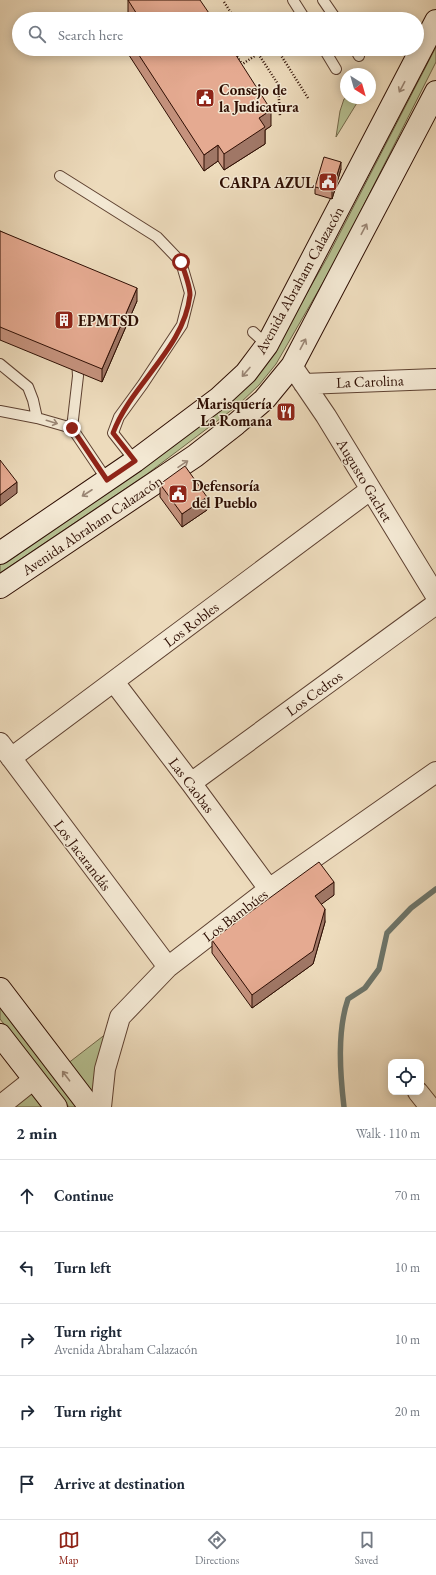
<!DOCTYPE html>
<html lang="en">
<head>
<meta charset="utf-8">
<style>
	body { margin:0; font-family:"EB Garamond",serif; background:#f2f2f3; color:#1f2937 }
	.controls { position:absolute; right:12px; bottom:12px; display:grid; overflow:hidden; border-radius:8px; box-shadow:0 2px 10px #0003 }
	.controls button { width:36px; height:36px; display:grid; place-items:center; padding:0; border:0; border-bottom:1px solid #e0e1e3; background:#fff; color:#1f2937; font:20px sans-serif }
	.compass { position:absolute; left:340px; top:68px; width:36px; height:36px; border-radius:50%; background:#fff; box-shadow:0 2px 10px #0003; rotate:143deg }
	.stop { position:absolute; width:12px; height:12px; margin:-9px; border:3px solid #8f2418; border-radius:50%; background:#fff }
	.stop.end { background:#8f2418; border-color:#fff; box-shadow:0 1px 4px #0008 }
	.list { margin:0; padding:0; list-style:none }
	h2 { display:flex; justify-content:space-between; align-items:center; height:52px; margin:0; padding:0 16px; font-size:17px }
	h2 small { font-size:13px; font-weight:400; color:#747a83 }
	.list li { display:grid; grid-template-columns:26px 1fr auto; gap:12px; align-items:center; box-sizing:border-box; height:72px; padding:0 16px; border-top:1px solid #e0e1e3 }
	.list b { display:block; font-size:15px; white-space:nowrap }
	.list p { margin:0; font-size:13px; white-space:nowrap; color:#747a83 }
	.list em { font-size:13px; font-style:normal; color:#747a83 }
	.icon { flex:none; width:22px; height:22px; fill:none; stroke:currentColor; stroke-width:2; stroke-linecap:round; stroke-linejoin:round }
	.map { position:relative; flex:none; width:436px; height:1107px; overflow:hidden }
	.search { position:absolute; background:#fff; box-shadow:0 2px 10px #0003; left:12px; right:12px; top:12px; height:44px; display:flex; align-items:center; gap:10px; box-sizing:border-box; padding:0 14px; border-radius:22px; color:#747a83; font-size:15px }
	.sheet { height:412px; background:#fff }
	nav { display:flex; justify-content:space-around; align-items:center; box-sizing:border-box; height:56px; border-top:1px solid #e0e1e3; background:#fff; font-size:11px; color:#747a83 }
	nav a { display:grid; justify-items:center; gap:2px }
	nav .on { color:#8f2418 }
	.map>svg:first-child { display:block }
	.green { fill:#b6c192; stroke:#72684a }
	.lines { fill:none; stroke-linecap:round; stroke-linejoin:round }
	.stream { stroke:#6e766b; stroke-width:5.5 }
	.service-casing { stroke:#5e4131; stroke-width:12 }
	.minor-casing { stroke:#5e4131; stroke-width:22 }
	.secondary-casing { stroke:#2e0e03; stroke-width:24 }
	.path { stroke:#2e0e03; stroke-width:2.5; stroke-dasharray:1 2; stroke-linecap:butt }
	.service { stroke:#f3e8d3; stroke-width:10 }
	.minor { stroke:#f3e8d3; stroke-width:20 }
	.secondary { stroke:#f3e8d3; stroke-width:22 }
	.wall { fill:#c5927d; stroke:#2e0e03 }
	.shaded-wall { fill:#a07766; stroke:#2e0e03 }
	.building { fill:#e5aa91; stroke:#2e0e03 }
	.oneway { stroke:#9a8675 }
	.route { stroke:#8f2418; stroke-width:5 }
	.labels { text-anchor:middle; dominant-baseline:central; stroke-width:3; stroke-linejoin:round; paint-order:stroke }
	.poi-label { font-size:15px; font-weight:bold; fill:#2e0e03; stroke:#f3e8d3; text-anchor:start }
	.street-label { font-size:15px; fill:#2e0e03; stroke:#f3e8d3 }
</style>
</head>
<body>
<div class="map">
<svg width="436" height="1107" viewBox="0 0 436 1107">
	<rect width="100%" height="100%" fill="#eddbbc"/>
	<filter id="stains"><feTurbulence type="fractalNoise" baseFrequency=".005" numOctaves="4"/><feColorMatrix values="0 0 0 0 .2 0 0 0 0 .09 0 0 0 0 .02 0 0 0 .5 -.17"/></filter>
	<radialGradient id="worn" r=".72"><stop offset=".6" stop-color="#630" stop-opacity="0"/><stop offset="1" stop-color="#630" stop-opacity=".3"/></radialGradient>
	<!-- green -->
	<path class="green" d="M436,47V62L336,260L276,364L259,385L237,406L147,474L0,573V564L268,361L327,258Z
		M347,98H360L336,137L340,111L344,99Z
		M0,1006L79,1107H69L0,1019Z
		M111,1030L95,1103L67,1064Z
		M32,1092L44,1107H12Z"/>
	<g class="lines">
		<!-- stream -->
		<path class="stream" d="M344,1107C340,1073 337,1031 348,999L365,988L379,969L387,933L411,908L436,889"/>
		<!-- service casing -->
		<g class="service-casing">
			<path id="service" d="M293,0L305,19
				M323,0L336,19
				M324,49L336,69
				M355,49L359,56
				M60,176L157,237L181,262L190,293L182,325L143,384L119,417L113,433L135,461
				M253,332L267,345
				M0,364L28,387L33,400L37,418
				M0,411L37,418L72,428L107,480
				M72,428L78,376L77,360"/>
		</g>
		<!-- minor casing -->
		<g class="minor-casing">
			<path id="minor" d="M292,366L326,416L436,596
				M304,384L436,379
				M114,682L191,783L269,889
				M0,743L168,967
				M11,758L370,490
				M191,783L436,604
				M418,1092L430,1107
				M0,1106L34,1079
				M101,1107L105,1069L120,1017L168,967L269,889L436,772"/>
		</g>
		<!-- secondary casing -->
		<g class="secondary-casing">
			<path id="secondary" d="M0,553L135,461L219,398L246,373L267,345L288,305L436,21
				M0,587L195,456L236,424L264,400L292,366L436,92
				M0,989L90,1107
				M0,1035L56,1107"/>
		</g>
		<!-- path -->
		<path class="path" d="M224,2L235,19
			M232,49L242,64
			M255,49L278,84L280,116
			M277,49L308,98
			M241,65L265,49"/>
		<!-- service -->
		<use href="#service" class="service"/>
		<!-- minor -->
		<use href="#minor" class="minor"/>
		<!-- secondary -->
		<use href="#secondary" class="secondary"/>
	</g>
	<!-- wall -->
	<path class="wall" d="M128,0L213,19H130L128,17Z
		M125,49H232L271,126L265,130V144L224,170L218,161L204,171Z
		M341,169L332,199L315,194V187Z
		M0,231L137,301L102,382L0,340Z
		M160,484L207,510L182,527L160,497Z
		M334,895L321,904L325,922L313,964L252,1008L212,953V940Z"/>
	<!-- shaded-wall -->
	<path class="shaded-wall" d="M271,110V126L265,130V144L224,170V154L259,118Z
		M218,145V161L204,171V155Z
		M341,162V169L332,199V191Z
		M137,288V301L102,382V369Z
		M17,482V493L0,506V495Z
		M207,497V510L182,527V514Z
		M334,882V895L315,909V896Z
		M325,909V922L313,964L252,1008V995Z"/>
	<!-- building -->
	<path class="building" d="M128,0H200L213,19H140Z
		M135,49H232L271,110L259,118L265,127L224,154L218,145L204,155Z
		M324,157L341,162L332,191L315,187Z
		M0,231L137,288L102,369L0,327Z
		M0,460L17,482L0,495Z
		M185,466L207,497L182,514L160,484Z
		M319,862L334,882L315,896L325,909L313,951L252,995L212,940Z"/>
	<!-- one-way arrows -->
	<defs><path id="oneway-shaft" d="M-6 0H5M1.5-3L5.5 0L1.5 3" fill="none" stroke-width="1.6" stroke-linecap="round" stroke-linejoin="round"/></defs>
	<g class="oneway">
		<use href="#oneway-shaft" transform="translate(402 87) rotate(118)"/>
		<use href="#oneway-shaft" transform="translate(364 229) rotate(-62)"/>
		<use href="#oneway-shaft" transform="translate(303 344) rotate(-62)"/>
		<use href="#oneway-shaft" transform="translate(246 372) rotate(131)"/>
		<use href="#oneway-shaft" transform="translate(52 422) rotate(17)"/>
		<use href="#oneway-shaft" transform="translate(183 464) rotate(-34)"/>
		<use href="#oneway-shaft" transform="translate(87 493) rotate(147)"/>
		<use href="#oneway-shaft" transform="translate(66 1076) rotate(-127)"/>
	</g>
	<g class="lines">
		<!-- route -->
		<path class="route" d="M72,428L107,480L135,461L113,433C131,384 184,349 190,295C190,287 184,270 181,262"/>
	</g>
	<!-- icons -->
	<defs>
		<g id="civic-square" transform="scale(1)"><rect x="-9" y="-9" width="18" height="18" rx="4" fill="#8f2418" stroke="#f3e8d3"/><path d="M-.6-6.5H3V-4.5H.6V-3L4-1V1h2V6H-6V1h2V-1L-.6-3ZM-1.2 2.5V6h2.4V2.5Z" fill="#fff"/></g>
		<g id="building-square" transform="scale(1)"><rect x="-9" y="-9" width="18" height="18" rx="4" fill="#8f2418" stroke="#f3e8d3"/><path d="M-4-6H4V6H1V3H-1V6H-4ZM-2.5-4.3h1.7v1.8h-1.7ZM.8-4.3h1.7v1.8H.8ZM-2.5-1h1.7V.8h-1.7ZM.8-1h1.7V.8H.8Z" fill="#fff"/></g>
		<g id="restaurant-square" transform="scale(1)"><rect x="-9" y="-9" width="18" height="18" rx="4" fill="#8f2418" stroke="#f3e8d3"/><path d="M-5-6h1v4h1v-4h1v4h1v-4h1v5L-1.5 .5V6h-2V.5L-5-1ZM5-6V6H3V1.5H1.5Q1.5-4 5-6Z" fill="#fff"/></g>
	</defs>
	<g fill-rule="evenodd">
		<use href="#civic-square" x="205" y="98"/>
		<use href="#civic-square" x="328" y="182"/>
		<use href="#building-square" x="64" y="320"/>
		<use href="#restaurant-square" x="286" y="412"/>
		<use href="#civic-square" x="178" y="494"/>
	</g>
	<g class="labels">
		<!-- poi labels -->
		<g class="poi-label">
			<text x="219" y="89">Consejo de<tspan x="219" dy="17">la Judicatura</tspan></text>
			<text x="314" y="182" text-anchor="end">CARPA AZUL</text>
			<text x="78" y="320">EPMTSD</text>
			<text x="272" y="403" text-anchor="end">Marisquería<tspan x="272" dy="17">La Romana</tspan></text>
			<text x="192" y="485">Defensoría<tspan x="192" dy="17">del Pueblo</tspan></text>
		</g>
		<!-- street labels -->
		<g class="street-label">
			<text transform="translate(299 280) rotate(-61)">Avenida Abraham Calazacón</text>
			<text transform="translate(370 381) rotate(-2)">La Carolina</text>
			<text transform="translate(365 480) rotate(59)">Augusto Gachet</text>
			<text transform="translate(92 525) rotate(-34)">Avenida Abraham Calazacón</text>
			<text transform="translate(191 624) rotate(-37)">Los Robles</text>
			<text transform="translate(314 693) rotate(-36)">Los Cedros</text>
			<text transform="translate(192 785) rotate(53)">Las Caobas</text>
			<text transform="translate(83 855) rotate(53)">Los Jacarandás</text>
			<text transform="translate(235 915) rotate(-37)">Los Bambúes</text>
		</g>
	</g>
	<rect width="100%" height="100%" filter="url(#stains)"/>
	<rect width="100%" height="100%" fill="url(#worn)"/>
</svg>
<div class="controls">
<button><svg class="icon" aria-label="locate" viewBox="0 0 24 24"><circle cx="12" cy="12" r="6"/><path d="M12 2v4M12 18v4M2 12h4M18 12h4"/></svg></button>
</div>
<svg class="compass" viewBox="-18 -18 36 36"><path d="M0-13l5 13h-10z" fill="#e53935"/><path d="M0 13l5-13h-10z" fill="#747a83"/></svg>
<div class="stop" style="left:181px;top:262px"></div>
<div class="stop end" style="left:72px;top:428px"></div>
<div class="search"><svg class="icon" aria-label="search" viewBox="0 0 24 24"><circle cx="10" cy="10" r="6"/><path d="M15 15l6 6"/></svg>Search here</div>
</div>
<section class="sheet">
<h2>2 min<small>Walk · 110 m</small></h2>
<ul class="list">
<li><svg class="icon" aria-label="ahead" viewBox="0 0 24 24"><path d="M12 20V5M6 11l6-6 6 6"/></svg><div><b>Continue</b></div><em>70 m</em></li>
<li><svg class="icon" aria-label="left" viewBox="0 0 24 24"><path d="M17 20v-9H6M10 6l-5 5 5 5"/></svg><div><b>Turn left</b></div><em>10 m</em></li>
<li><svg class="icon" aria-label="right" viewBox="0 0 24 24"><path d="M7 20v-9h11M14 6l5 5-5 5"/></svg><div><b>Turn right</b><p>Avenida Abraham Calazacón</p></div><em>10 m</em></li>
<li><svg class="icon" aria-label="right" viewBox="0 0 24 24"><path d="M7 20v-9h11M14 6l5 5-5 5"/></svg><div><b>Turn right</b></div><em>20 m</em></li>
<li><svg class="icon" aria-label="arrive" viewBox="0 0 24 24"><path d="M6 21V4h12l-3 4 3 4H6"/></svg><div><b>Arrive at destination</b></div></li>
</ul>
</section>
<nav>
<a class="on"><svg class="icon" aria-label="map" viewBox="0 0 24 24"><path d="M3 6l6-2 6 2 6-2v14l-6 2-6-2-6 2zM9 4v14M15 6v14"/></svg>Map</a>
<a><svg class="icon" aria-label="directions" viewBox="0 0 24 24"><path d="M12 3l9 9-9 9-9-9zM9 14v-3h6M13 9l2 2-2 2"/></svg>Directions</a>
<a><svg class="icon" aria-label="saved" viewBox="0 0 24 24"><path d="M7 4h10v16l-5-4-5 4z"/></svg>Saved</a>
</nav>
</body>
</html>
